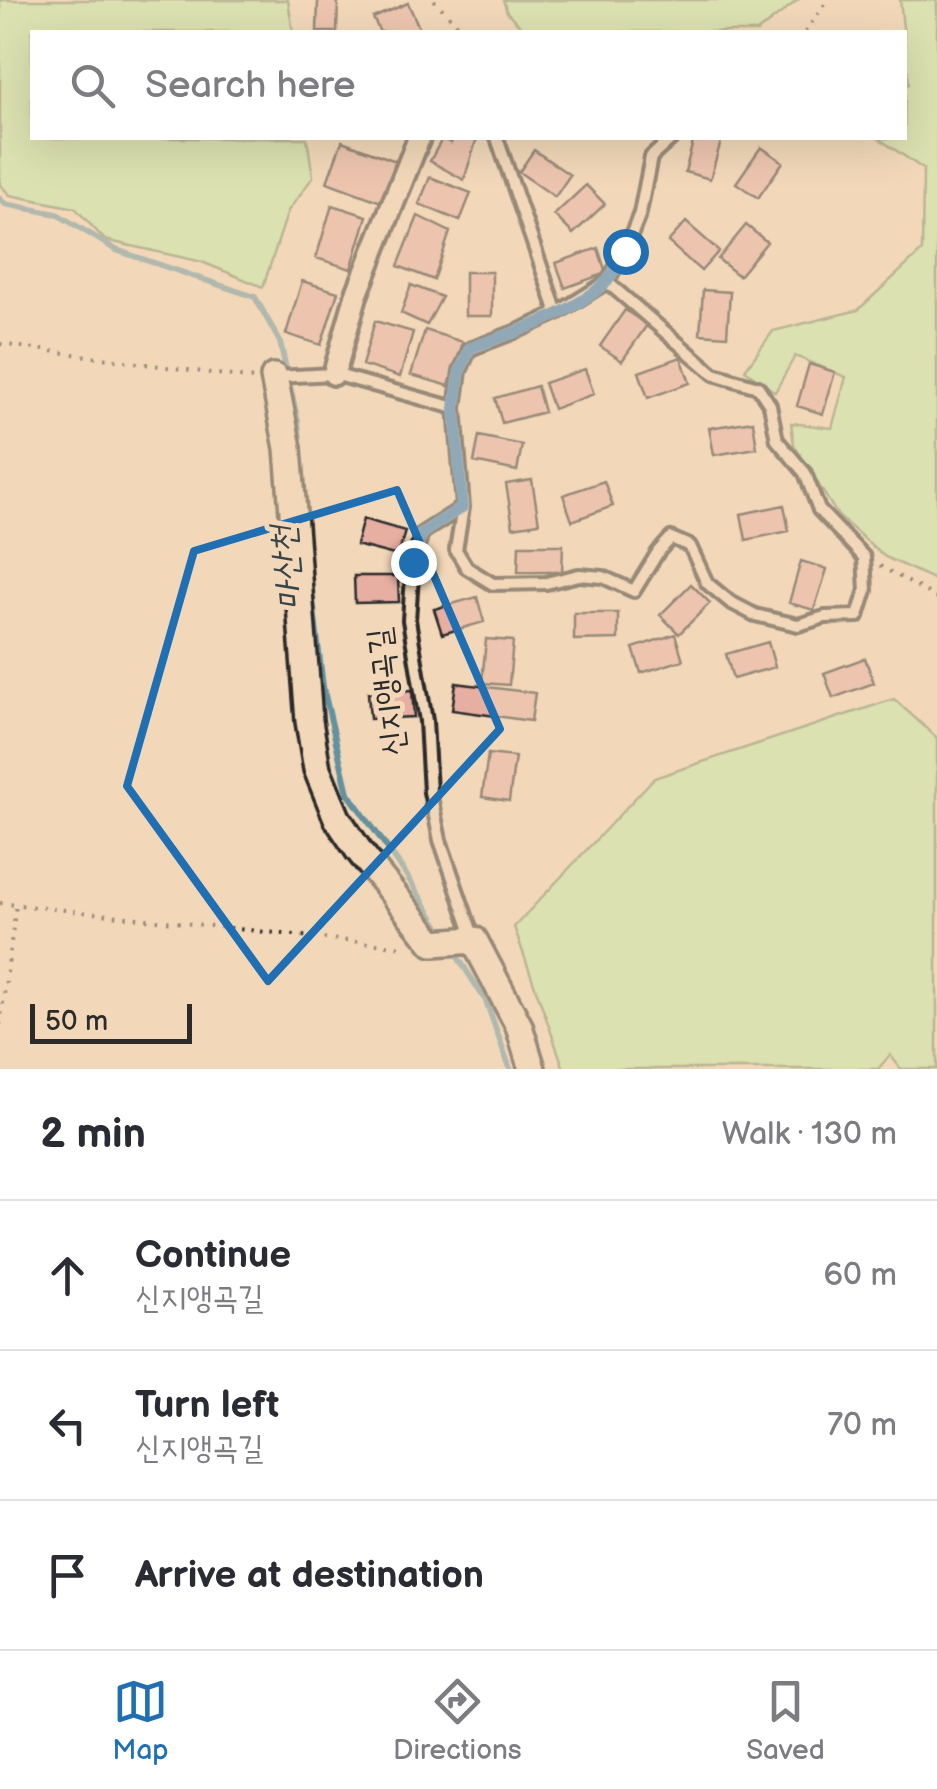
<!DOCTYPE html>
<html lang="en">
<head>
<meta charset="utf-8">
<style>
	body { margin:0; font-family:"Balsamiq Sans","Poor Story",sans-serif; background:#f2f2f3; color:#2b2b33 }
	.scale { position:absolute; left:30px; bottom:25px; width:162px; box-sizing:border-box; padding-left:10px; border:5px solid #2b2b2b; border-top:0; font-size:28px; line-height:35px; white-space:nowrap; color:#2b2b2b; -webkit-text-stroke:8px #f2d8b9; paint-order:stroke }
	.stop { position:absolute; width:30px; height:30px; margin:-22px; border:8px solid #1f6fb2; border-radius:50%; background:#fff }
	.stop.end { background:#1f6fb2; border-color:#fff; box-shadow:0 2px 10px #0008 }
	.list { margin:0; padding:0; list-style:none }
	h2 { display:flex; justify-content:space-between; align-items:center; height:130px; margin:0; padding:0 40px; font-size:42px }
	h2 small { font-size:32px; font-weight:400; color:#7c7c81 }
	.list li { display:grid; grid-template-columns:65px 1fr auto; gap:30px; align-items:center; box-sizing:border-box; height:150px; padding:0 40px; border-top:2px solid #e1e1e2 }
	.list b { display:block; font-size:38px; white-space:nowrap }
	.list p { margin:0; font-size:32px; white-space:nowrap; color:#7c7c81 }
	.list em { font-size:32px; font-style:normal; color:#7c7c81 }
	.icon { flex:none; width:55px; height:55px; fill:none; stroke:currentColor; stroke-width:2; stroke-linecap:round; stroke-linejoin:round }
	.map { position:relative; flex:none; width:937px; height:1069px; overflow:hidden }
	.search { position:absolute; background:#fff; box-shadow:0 10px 40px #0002; left:30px; right:30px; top:30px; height:110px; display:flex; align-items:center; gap:25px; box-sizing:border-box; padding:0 35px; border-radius:0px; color:#7c7c81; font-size:38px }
	.sheet { height:580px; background:#fff }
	nav { display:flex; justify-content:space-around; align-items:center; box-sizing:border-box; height:140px; border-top:2px solid #e1e1e2; background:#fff; font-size:28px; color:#7c7c81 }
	nav a { display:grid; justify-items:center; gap:5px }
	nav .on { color:#1f6fb2 }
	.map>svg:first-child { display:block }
	.green { fill:#c0eaa6; stroke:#768a68; stroke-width:2.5 }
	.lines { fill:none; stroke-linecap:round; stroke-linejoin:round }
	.stream { stroke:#64919e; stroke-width:6 }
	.building { fill:#e7aea2; stroke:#2b2b2b; stroke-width:2.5 }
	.service-casing { stroke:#2b2b2b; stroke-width:18 }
	.minor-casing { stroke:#2b2b2b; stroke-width:28 }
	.tertiary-casing { stroke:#2b2b2b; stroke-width:32 }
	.path { stroke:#2b2b2b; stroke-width:4; stroke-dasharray:2.5 8; stroke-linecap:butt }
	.service { stroke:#f2d8b9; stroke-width:10 }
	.minor { stroke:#f2d8b9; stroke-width:20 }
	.tertiary { stroke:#f2d8b9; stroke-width:25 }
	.route { stroke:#1f6fb2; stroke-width:12 }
	.marked { fill:none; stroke:#1f6fb2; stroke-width:8; stroke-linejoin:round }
	.labels { text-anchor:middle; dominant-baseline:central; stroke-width:10; stroke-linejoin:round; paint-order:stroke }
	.street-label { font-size:32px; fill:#2b2b2b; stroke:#f2d8b9 }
	.water-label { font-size:35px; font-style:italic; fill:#394448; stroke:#f2d8b9 }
</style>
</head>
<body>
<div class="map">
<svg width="937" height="1069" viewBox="0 0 937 1069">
	<rect width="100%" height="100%" fill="#f2d8b9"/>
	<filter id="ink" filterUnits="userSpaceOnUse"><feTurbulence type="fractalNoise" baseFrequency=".01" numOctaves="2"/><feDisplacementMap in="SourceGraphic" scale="20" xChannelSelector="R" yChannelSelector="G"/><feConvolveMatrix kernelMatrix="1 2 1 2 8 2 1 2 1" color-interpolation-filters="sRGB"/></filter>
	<g filter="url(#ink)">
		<!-- green -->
		<path class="green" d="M0,0H288L293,32H32V138H307L313,177L288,211L263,287L202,262L105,240L75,208L10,195L0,185Z
			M503,0H798L757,32H526L507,12Z
			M900,0H937V581L885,557L838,516L794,445L791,423L832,428L846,377L795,356L775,392L745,370L773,331L858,310L922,251L923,169L878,138H904L905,86L909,84Z
			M894,699L936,737L937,740V1069H901L890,1055L878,1069H564L514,927L654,778Z"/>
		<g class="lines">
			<!-- stream -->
			<path class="stream" d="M0,199L5,204L57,214L116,250L255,297L280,342L298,422L301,451
				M311,584L323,687L348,793L403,870L443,933
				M452,948L486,1001L510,1069"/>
		</g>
		<!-- building -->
		<path class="building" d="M318,0H338L337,32H317Z
			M408,3L421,32H380L373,18Z
			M453,138H477L464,180L430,161L442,139L451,143Z
			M694,138H722L710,179L685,172Z
			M342,141L396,161L381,202L327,182Z
			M761,147L783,162L758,198L736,183Z
			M534,150L570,175L555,197L519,172Z
			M430,177L471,193L460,221L419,204Z
			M586,185L605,204L573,234L554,215Z
			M332,205L367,216L351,269L316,258Z
			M418,216L450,232L434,280L398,266Z
			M686,222L719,251L701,271L668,242Z
			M746,225L767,242L739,276L718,259Z
			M598,248L606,273L565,288L556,263Z
			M465,272H492V316H465Z
			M302,281L338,292L321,345L286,334Z
			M411,285L442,297L427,325L401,313Z
			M703,290L730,292L727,336L700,334Z
			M625,310L647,325L622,361L600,346Z
			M375,321L413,332L400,377L362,365Z
			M425,330L463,342L449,386L411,375Z
			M681,357L690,383L648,398L639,372Z
			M809,364L835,372L823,414L797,406Z
			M585,369L594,394L553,409L544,383Z
			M537,386L544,412L502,423L495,398Z
			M753,421L757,448L714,455L709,428Z
			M479,436L522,445L517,471L474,462Z
			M532,480L539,523L513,527L506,484Z
			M604,481L613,506L572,521L563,495Z
			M784,505L789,531L746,540L741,514Z
			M363,519L405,531L398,556L356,545Z
			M519,545H563L562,572H518Z
			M801,561L827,569L814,610L789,603Z
			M354,576H398L399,602L355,603Z
			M691,584L710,603L679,634L660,615Z
			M477,597L484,622L442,634L434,609Z
			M574,613H618V639L574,640Z
			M675,634L683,660L641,673L633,648Z
			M486,639L513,641L509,685L482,683Z
			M768,642L775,667L733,679L726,654Z
			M865,658L874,683L833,698L824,673Z
			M456,683L535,693L531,721L452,710Z
			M412,690L414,717L370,719L368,693Z
			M488,754L515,757L509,801L482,797Z"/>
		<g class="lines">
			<!-- service casing -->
			<g class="service-casing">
				<path id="service" d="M497,138L557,313
					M276,377L334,374L455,408
					M463,507L456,550L467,568L493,584L546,583L579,575L603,577L634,591L658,552L671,538L690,546L707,583L730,602L755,615L798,625L825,617L858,616L866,590L864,557L819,510L805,473L777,440L770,405L758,387L714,374L607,282
					M474,939L440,840L430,792L426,721L409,620L413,562L422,533L463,507L455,408L460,371L470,349L520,330L557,313L607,282L625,251L640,213L651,157L672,138"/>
			</g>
			<!-- minor casing -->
			<g class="minor-casing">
				<path id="minor" d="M334,374L356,296L419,138"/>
			</g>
			<!-- tertiary casing -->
			<g class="tertiary-casing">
				<path id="tertiary" d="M274,377L288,448L309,721L317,769L337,818L359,851L433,943L474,940L519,1026L532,1069"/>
			</g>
			<!-- path -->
			<path class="path" d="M434,0L464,32
				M805,32L828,0
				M0,344L254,379
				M880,566L937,598
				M0,903L404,947
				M0,1025L16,905"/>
			<!-- service -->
			<use href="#service" class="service"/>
			<!-- minor -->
			<use href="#minor" class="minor"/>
			<!-- tertiary -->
			<use href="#tertiary" class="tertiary"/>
		</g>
	</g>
	<g class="lines" filter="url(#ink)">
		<!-- route -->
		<path class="route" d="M413,562L422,533L462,507L455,408L460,371L470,348C513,333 571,315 604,284C613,276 619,261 625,251"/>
	</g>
	<!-- marked area -->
	<path d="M0 0H937V1069H0ZM397,490L500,729L268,981L127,786L194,551Z" fill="#f2d8b9" fill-opacity=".55" fill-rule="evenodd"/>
	<path class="marked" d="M397,490L500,729L268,981L127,786L194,551Z"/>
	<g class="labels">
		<!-- street labels -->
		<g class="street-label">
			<text transform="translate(387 692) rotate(-97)">신지앵곡길</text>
		</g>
		<!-- water labels -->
		<g class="water-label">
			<text transform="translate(287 568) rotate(-95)">마산천</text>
		</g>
	</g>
</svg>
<div class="scale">50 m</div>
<div class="stop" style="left:625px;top:251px"></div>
<div class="stop end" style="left:413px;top:562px"></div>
<div class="search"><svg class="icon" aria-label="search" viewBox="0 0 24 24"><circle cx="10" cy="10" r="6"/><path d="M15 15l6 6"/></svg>Search here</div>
</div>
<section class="sheet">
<h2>2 min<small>Walk · 130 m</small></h2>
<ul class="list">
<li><svg class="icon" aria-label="ahead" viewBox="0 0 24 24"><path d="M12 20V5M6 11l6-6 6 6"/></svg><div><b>Continue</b><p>신지앵곡길</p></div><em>60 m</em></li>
<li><svg class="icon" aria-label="left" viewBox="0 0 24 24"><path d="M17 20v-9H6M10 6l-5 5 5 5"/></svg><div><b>Turn left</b><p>신지앵곡길</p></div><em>70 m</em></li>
<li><svg class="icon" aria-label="arrive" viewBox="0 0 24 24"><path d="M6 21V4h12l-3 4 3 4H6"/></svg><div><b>Arrive at destination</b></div></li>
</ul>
</section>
<nav>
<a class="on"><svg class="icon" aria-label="map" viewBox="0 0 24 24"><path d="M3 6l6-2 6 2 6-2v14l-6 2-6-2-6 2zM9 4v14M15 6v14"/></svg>Map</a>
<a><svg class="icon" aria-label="directions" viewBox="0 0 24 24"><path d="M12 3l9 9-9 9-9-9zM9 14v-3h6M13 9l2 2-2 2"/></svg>Directions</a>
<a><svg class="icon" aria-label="saved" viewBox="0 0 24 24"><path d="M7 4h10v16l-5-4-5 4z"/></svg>Saved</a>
</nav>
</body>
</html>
